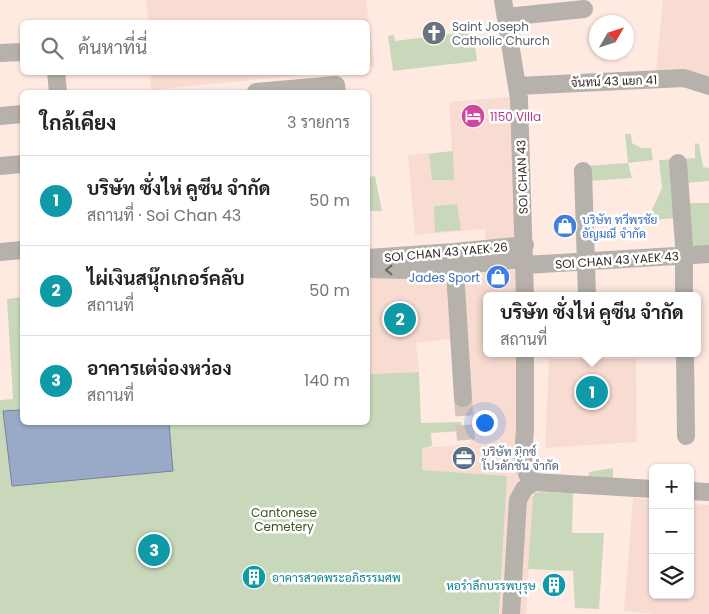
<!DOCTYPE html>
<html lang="th">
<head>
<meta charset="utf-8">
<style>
	body { margin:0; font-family:Poppins,Sarabun,sans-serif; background:#f6f6f6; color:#222 }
	.controls { position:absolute; right:15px; bottom:15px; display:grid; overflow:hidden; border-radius:8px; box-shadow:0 1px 4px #0004 }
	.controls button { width:45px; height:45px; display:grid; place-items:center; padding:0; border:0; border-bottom:1px solid #e0e0e0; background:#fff; color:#222; font:25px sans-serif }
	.compass { position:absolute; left:589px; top:15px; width:45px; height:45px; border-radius:50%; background:#fff; box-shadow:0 1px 4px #0004; rotate:51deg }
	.you { position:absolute; left:484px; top:422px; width:18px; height:18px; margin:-12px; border:4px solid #fff; border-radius:50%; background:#1a73e8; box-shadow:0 0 0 8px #1a73e833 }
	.badge { display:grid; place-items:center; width:32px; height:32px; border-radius:50%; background:#d93025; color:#fff; font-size:16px; font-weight:700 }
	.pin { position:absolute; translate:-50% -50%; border:2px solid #fff; box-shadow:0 1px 5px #0006 }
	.popup { position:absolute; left:483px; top:292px; width:218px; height:65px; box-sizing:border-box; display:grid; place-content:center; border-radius:8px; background:#fff; filter:drop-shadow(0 1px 4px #0005); font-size:16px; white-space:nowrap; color:#767676 }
	.popup b { font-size:19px; color:#222 }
	.popup::after { content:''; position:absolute; left:50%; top:100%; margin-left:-10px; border:10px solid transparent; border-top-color:#fff }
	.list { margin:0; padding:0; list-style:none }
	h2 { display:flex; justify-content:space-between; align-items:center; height:65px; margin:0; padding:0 20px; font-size:21px }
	h2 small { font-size:16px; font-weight:400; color:#767676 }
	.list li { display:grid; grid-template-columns:32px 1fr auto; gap:15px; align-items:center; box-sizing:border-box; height:90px; padding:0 20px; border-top:1px solid #e0e0e0 }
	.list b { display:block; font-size:19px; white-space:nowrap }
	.list p { margin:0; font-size:16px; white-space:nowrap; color:#767676 }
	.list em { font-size:16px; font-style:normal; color:#767676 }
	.icon { flex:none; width:28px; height:28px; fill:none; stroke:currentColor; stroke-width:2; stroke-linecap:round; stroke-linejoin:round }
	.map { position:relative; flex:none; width:709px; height:614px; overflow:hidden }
	.search { position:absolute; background:#fff; box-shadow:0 1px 4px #0004; left:20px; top:20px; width:350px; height:55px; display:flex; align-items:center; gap:12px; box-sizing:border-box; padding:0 18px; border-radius:8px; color:#767676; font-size:19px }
	.panel { position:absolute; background:#fff; box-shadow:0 1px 4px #0004; left:20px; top:90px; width:350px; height:335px; border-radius:8px }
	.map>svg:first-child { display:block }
	.built { fill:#f8dcd1 }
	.green { fill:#c9d8ba }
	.water { fill:#98aac8; stroke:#798397 }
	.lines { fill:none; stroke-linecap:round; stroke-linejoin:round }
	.minor-tunnel { stroke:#d6c3bc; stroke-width:18; stroke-dasharray:18 9; stroke-linecap:butt }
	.minor { stroke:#b6b1ab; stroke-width:18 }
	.oneway { stroke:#6c6662 }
	.labels { text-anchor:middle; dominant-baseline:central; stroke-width:5; stroke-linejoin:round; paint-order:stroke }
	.worship-label { font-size:12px; fill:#5b616d; stroke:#fff; text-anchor:start }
	.street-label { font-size:12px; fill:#302926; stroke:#fff }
	.hotel-label { font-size:12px; fill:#b23c85; stroke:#fff; text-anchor:start }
	.shop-label { font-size:12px; fill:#366cbe; stroke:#fff; text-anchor:start }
	.service-label { font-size:12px; fill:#4e5e75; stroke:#fff; text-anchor:start }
	.park-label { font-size:12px; fill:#3f5524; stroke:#fff }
	.culture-label { font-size:12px; fill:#0d838f; stroke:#fff; text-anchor:start }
</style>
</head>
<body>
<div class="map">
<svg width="709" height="614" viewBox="0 0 709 614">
	<rect width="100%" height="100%" fill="#ffeae2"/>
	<!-- built -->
	<path class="built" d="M146,0H366L375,66L368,67V22H148Z
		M663,0H709V77L696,72H656Z
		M151,72H321V73L151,90Z
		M511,97L517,238L486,242L485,229L415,235L408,155L452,151L449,102Z
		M525,269L524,296H487V353H521L517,475L533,496L526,614H499L507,477L422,470L421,448L471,444L463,273Z
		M452,270L456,338L416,343L419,372L368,374V273Z
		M549,359H636L637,442L545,448Z
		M633,498L653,500V595H690V504L709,505V614H656L624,611Z"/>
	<!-- green -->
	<path class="green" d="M472,23L477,61L393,71L388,36L394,35L395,41L459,33L458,25Z
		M625,134H631L632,143L642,148H651L653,160L628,163L632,178L588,181L587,166L628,163Z
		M695,143L699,144L703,167L709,168V181L685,183L683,159L695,158Z
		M453,151L454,180H432L429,154Z
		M674,159L677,218L651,220V212L662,188L659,160Z
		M375,176L382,211H368V177Z
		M687,203H709V249L690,250Z
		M457,204L461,230L435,232L434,206Z
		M22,297V422H368V374L419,372L421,423L461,422L462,431L431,433L432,446L422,448V470L507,476L499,614H0V400L13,399L7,299Z
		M613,468V478L588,479L589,472Z
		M539,492L573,493L572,533H604L599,609L575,608L573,571L528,569L533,496L535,493Z"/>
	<!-- water -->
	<path class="water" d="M22,410V422L169,423L173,471L12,486L3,411Z"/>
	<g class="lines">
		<!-- minor-tunnel -->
		<path class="minor-tunnel" d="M463,398L466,440"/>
		<!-- minor -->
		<path class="minor" d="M503,0L519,99L525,296
			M506,17L584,9
			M0,53L22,52
			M56,72L58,92
			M517,86L684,78L709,86
			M256,92L336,85L337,92
			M0,116L22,114
			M678,163L684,245V296
			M0,166L22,164
			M583,171L587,296
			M0,252L22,250
			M454,256L463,398
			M368,258L454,252L525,245
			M525,265L709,254
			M368,269L407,270L525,259
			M525,353V428L523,459L527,474L534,482
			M685,353L686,436
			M534,482L653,489
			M690,491L709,492
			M511,614L518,500L524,489L534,482"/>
	</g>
	<!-- one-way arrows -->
	<defs><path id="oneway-chevron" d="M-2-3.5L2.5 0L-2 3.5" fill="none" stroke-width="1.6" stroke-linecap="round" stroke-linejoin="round" transform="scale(1.25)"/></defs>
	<use class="oneway" href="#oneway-chevron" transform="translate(389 270) rotate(-180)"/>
	<!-- icons -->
	<defs>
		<g id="church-disc" transform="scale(1.25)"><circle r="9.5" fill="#6b7280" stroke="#fff"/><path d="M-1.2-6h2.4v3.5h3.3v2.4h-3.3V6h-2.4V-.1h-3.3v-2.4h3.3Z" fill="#fff"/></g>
		<g id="hotel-disc" transform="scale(1.25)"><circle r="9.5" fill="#d1479c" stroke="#fff"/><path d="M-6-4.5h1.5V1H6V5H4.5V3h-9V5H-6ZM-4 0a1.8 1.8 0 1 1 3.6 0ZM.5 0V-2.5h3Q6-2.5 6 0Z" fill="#fff"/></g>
		<g id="shop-disc" transform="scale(1.25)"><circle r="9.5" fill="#3f7fe0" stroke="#fff"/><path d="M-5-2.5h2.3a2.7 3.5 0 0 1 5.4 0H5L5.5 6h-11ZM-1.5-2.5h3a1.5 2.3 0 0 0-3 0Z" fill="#fff"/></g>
		<g id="office-disc" transform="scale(1.25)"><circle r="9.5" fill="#5c6f8a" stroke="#fff"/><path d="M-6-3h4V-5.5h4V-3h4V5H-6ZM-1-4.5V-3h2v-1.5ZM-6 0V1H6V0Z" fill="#fff"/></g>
		<g id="building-disc" transform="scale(1.25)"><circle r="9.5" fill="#0f9aa8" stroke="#fff"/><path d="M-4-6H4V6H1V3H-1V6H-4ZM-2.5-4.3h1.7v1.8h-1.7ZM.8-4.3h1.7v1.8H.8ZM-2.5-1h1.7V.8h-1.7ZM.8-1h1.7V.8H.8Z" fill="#fff"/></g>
	</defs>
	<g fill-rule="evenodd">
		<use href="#church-disc" x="434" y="33"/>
		<use href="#hotel-disc" x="473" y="116"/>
		<use href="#shop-disc" x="565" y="226"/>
		<use href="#shop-disc" x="498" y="277"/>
		<use href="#office-disc" x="464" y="458"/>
		<use href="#building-disc" x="254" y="577"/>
		<use href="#building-disc" x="554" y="585"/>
	</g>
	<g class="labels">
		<!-- worship labels -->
		<g class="worship-label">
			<text x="452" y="26">Saint Joseph<tspan x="452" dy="14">Catholic Church</tspan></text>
		</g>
		<!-- street labels -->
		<g class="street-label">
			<text transform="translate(614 81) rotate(-2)">จันทน์ 43 แยก 41</text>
			<text transform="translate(522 177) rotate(-92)">SOI CHAN 43</text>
			<text transform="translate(446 252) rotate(-5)">SOI CHAN 43 YAEK 26</text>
			<text transform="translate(617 260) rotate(-4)">SOI CHAN 43 YAEK 43</text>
		</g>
		<!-- hotel labels -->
		<g class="hotel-label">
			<text x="490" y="116">1150 Villa</text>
		</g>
		<!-- shop labels -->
		<g class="shop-label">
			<text x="582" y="219">บริษัท ทวีพรชัย<tspan x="582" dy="14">อัญมณี จำกัด</tspan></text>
			<text x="480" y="277" text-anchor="end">Jades Sport</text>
		</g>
		<!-- service labels -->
		<g class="service-label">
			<text x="482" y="451">บริษัท มิกซ์<tspan x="482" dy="14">โปรดักชั่น จำกัด</tspan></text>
		</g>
		<!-- park labels -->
		<g class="park-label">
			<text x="284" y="512">Cantonese<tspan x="284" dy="14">Cemetery</tspan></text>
		</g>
		<!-- culture labels -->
		<g class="culture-label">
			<text x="272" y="577">อาคารสวดพระอภิธรรมศพ</text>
			<text x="536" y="585" text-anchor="end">หอรำลึกบรรพบุรุษ</text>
		</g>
	</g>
</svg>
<div class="controls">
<button>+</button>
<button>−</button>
<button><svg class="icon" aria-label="layers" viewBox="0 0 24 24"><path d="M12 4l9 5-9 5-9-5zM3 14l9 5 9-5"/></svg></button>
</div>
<svg class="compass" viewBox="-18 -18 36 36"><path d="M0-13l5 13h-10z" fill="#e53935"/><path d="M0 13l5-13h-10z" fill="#767676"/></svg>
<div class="you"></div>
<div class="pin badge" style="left:592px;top:392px;background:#0f9aa8">1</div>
<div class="popup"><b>บริษัท ซั่งไห่ คูซีน จำกัด</b>สถานที่</div>
<div class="pin badge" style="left:400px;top:319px;background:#0f9aa8">2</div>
<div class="pin badge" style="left:154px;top:550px;background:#0f9aa8">3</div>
<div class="search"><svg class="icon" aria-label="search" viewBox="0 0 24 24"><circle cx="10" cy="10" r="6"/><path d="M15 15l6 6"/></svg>ค้นหาที่นี่</div>
<section class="panel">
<h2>ใกล้เคียง<small>3 รายการ</small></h2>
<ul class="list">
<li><span class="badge" style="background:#0f9aa8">1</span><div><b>บริษัท ซั่งไห่ คูซีน จำกัด</b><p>สถานที่ · Soi Chan 43</p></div><em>50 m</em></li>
<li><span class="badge" style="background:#0f9aa8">2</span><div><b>ไผ่เงินสนุ๊กเกอร์คลับ</b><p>สถานที่</p></div><em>50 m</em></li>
<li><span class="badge" style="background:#0f9aa8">3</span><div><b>อาคารเต่จ่องหว่อง</b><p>สถานที่</p></div><em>140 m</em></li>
</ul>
</section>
</div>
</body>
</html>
